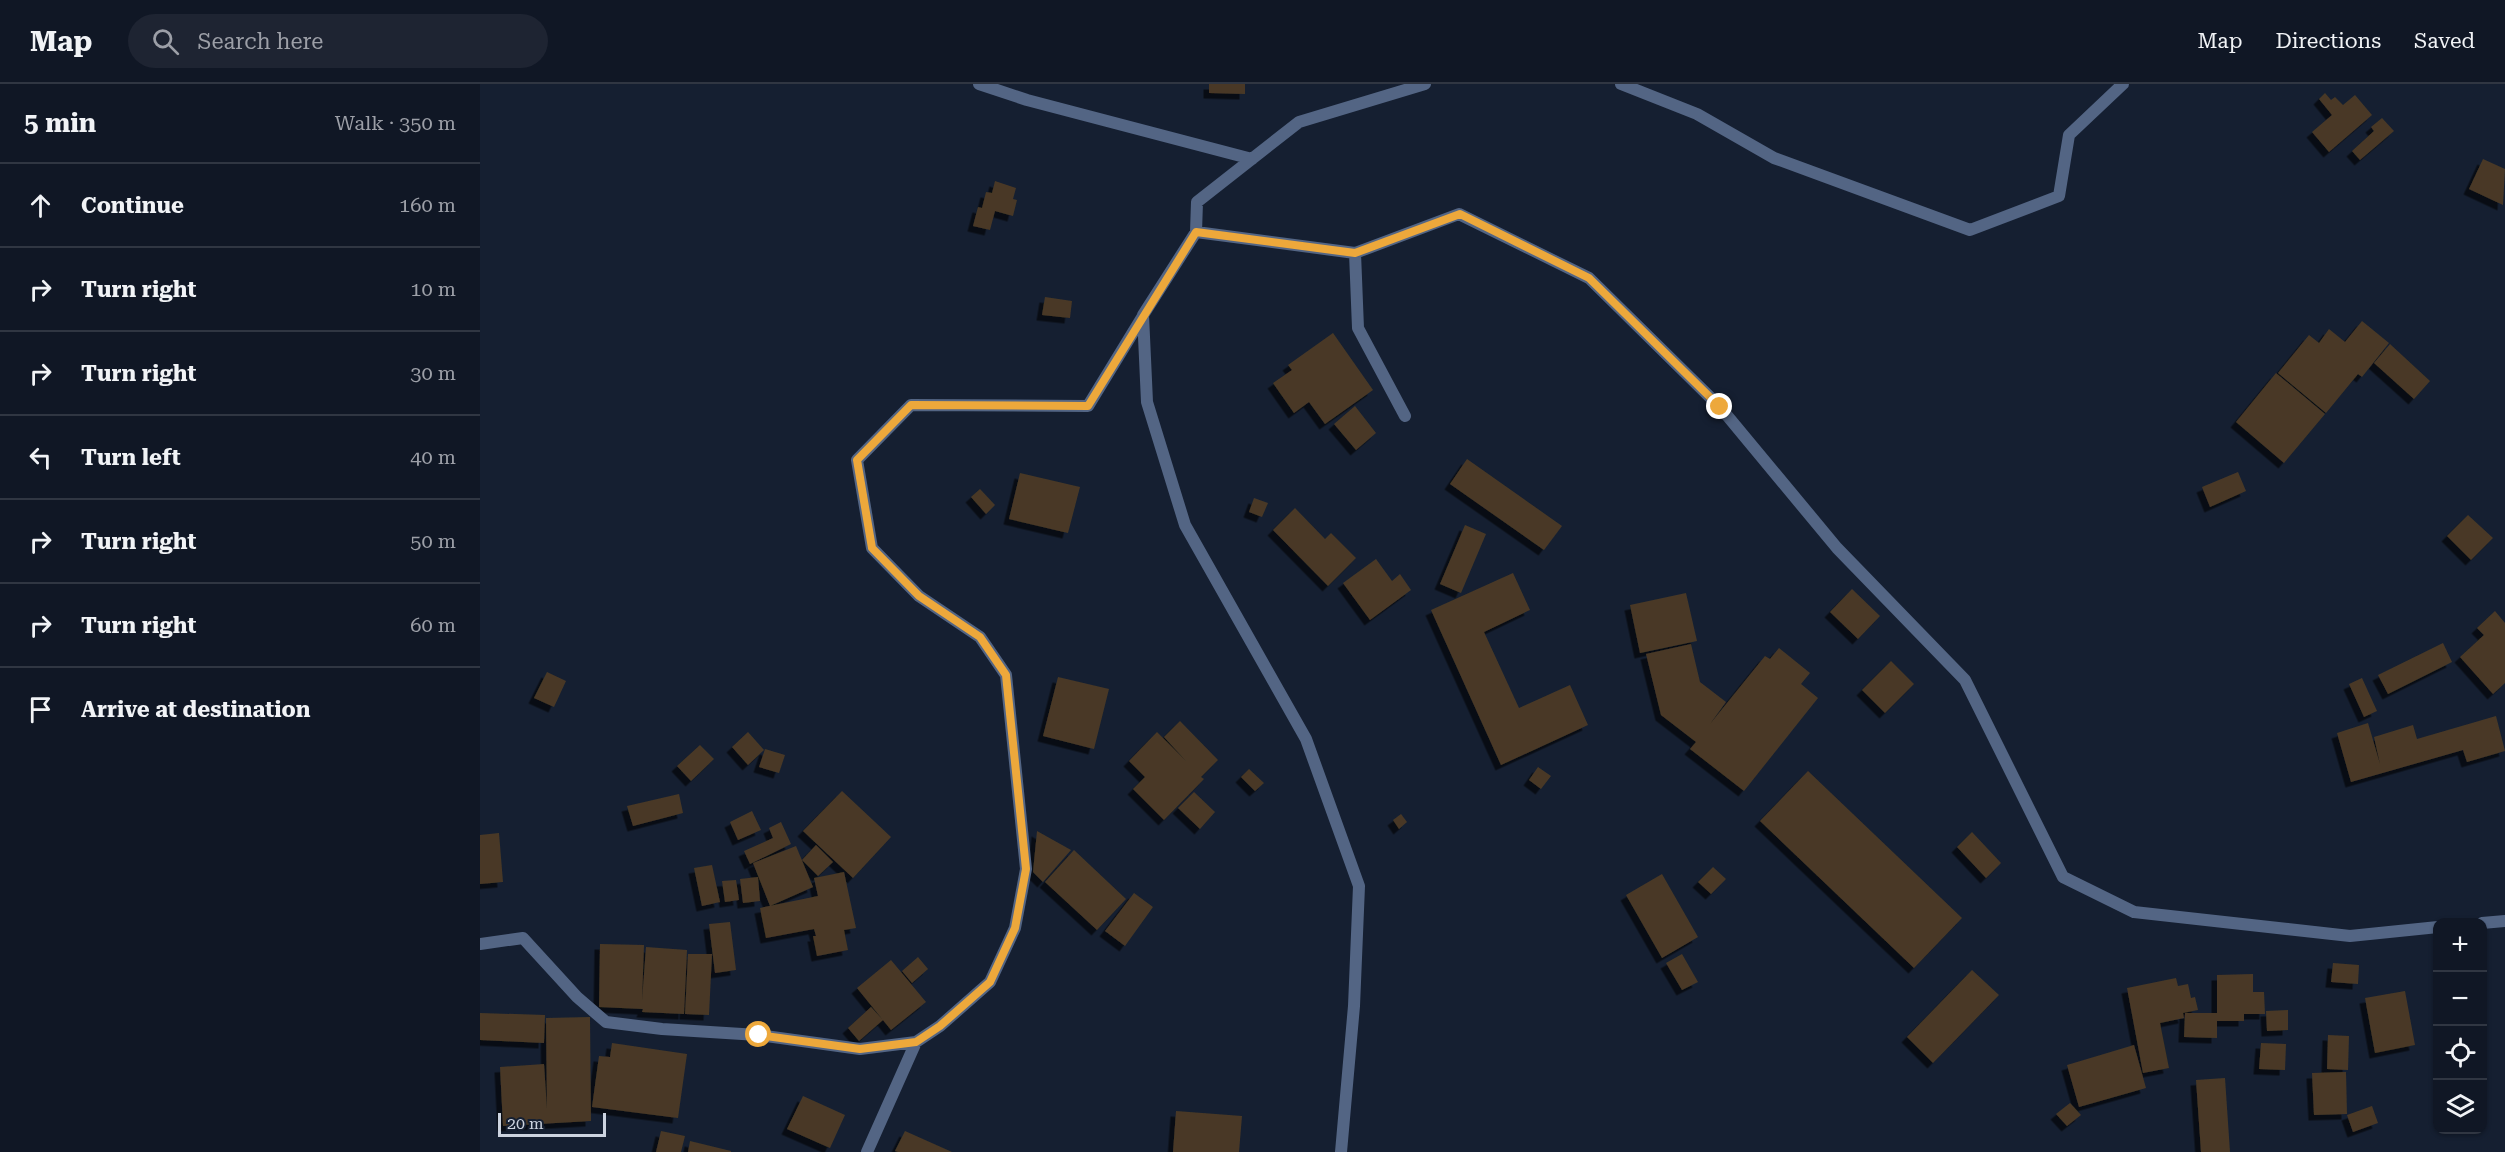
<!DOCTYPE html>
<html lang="en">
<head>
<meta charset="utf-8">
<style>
	body { margin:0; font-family:"Roboto Serif",serif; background:#1e2432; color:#f1f3f6 }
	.controls { position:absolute; right:18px; bottom:18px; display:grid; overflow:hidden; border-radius:12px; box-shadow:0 2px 4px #0004 }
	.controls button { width:54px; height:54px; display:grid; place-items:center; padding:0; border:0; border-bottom:2px solid #303642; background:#101725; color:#f1f3f6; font:30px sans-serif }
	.scale { position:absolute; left:18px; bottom:15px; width:108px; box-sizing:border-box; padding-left:6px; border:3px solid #ccd3df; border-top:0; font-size:16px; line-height:21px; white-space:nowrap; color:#ccd3df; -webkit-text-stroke:4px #151f31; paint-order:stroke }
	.stop { position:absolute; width:18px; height:18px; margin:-14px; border:4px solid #eda83b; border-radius:50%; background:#fff }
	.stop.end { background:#eda83b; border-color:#fff; box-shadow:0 2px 6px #0008 }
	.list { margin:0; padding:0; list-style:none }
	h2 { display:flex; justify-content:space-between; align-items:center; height:78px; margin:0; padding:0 24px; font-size:26px }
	h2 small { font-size:20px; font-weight:400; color:#9c9fa7 }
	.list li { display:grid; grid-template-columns:39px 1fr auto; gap:18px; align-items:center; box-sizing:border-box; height:84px; padding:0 24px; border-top:2px solid #303642 }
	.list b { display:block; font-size:22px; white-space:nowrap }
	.list em { font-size:20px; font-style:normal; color:#9c9fa7 }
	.icon { flex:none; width:33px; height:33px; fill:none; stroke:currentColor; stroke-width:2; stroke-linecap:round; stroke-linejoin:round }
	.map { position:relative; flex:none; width:2025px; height:1068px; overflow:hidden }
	header { display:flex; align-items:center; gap:36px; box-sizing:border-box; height:84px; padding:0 30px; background:#101725; border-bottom:2px solid #303642 }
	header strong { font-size:28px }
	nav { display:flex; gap:33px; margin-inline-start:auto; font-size:21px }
	.search { width:420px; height:54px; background:#1e2432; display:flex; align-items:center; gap:15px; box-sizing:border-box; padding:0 21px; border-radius:33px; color:#9c9fa7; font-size:22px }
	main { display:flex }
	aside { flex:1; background:#101725 }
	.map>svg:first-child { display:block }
	.building { fill:#483926; filter:url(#shadow) }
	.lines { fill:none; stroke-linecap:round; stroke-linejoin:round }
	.street { stroke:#536584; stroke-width:12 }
	.route { stroke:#eda83b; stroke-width:8 }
</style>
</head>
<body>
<header>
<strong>Map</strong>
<div class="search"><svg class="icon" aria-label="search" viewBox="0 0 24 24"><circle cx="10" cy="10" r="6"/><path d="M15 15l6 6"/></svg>Search here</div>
<nav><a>Map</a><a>Directions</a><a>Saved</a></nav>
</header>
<main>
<aside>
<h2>5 min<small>Walk · 350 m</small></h2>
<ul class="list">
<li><svg class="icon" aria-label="ahead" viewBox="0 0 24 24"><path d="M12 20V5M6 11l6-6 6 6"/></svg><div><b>Continue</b></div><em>160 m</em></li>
<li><svg class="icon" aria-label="right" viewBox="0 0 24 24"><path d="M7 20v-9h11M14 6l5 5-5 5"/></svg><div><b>Turn right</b></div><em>10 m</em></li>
<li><svg class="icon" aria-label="right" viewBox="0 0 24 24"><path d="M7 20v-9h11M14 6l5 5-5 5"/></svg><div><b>Turn right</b></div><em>30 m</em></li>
<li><svg class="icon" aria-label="left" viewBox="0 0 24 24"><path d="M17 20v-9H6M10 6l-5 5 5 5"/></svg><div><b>Turn left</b></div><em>40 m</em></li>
<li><svg class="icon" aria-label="right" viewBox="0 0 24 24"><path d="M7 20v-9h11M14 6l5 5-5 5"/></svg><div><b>Turn right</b></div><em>50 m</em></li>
<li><svg class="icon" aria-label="right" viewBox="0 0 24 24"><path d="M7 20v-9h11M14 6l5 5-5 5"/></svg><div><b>Turn right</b></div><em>60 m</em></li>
<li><svg class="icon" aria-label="arrive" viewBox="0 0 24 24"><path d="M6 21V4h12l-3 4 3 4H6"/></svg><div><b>Arrive at destination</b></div></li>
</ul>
</aside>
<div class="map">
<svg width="2025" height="1068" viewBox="0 0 2025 1068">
	<defs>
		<filter id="shadow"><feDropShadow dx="-5.5" dy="5.5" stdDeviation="0" flood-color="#0009"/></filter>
	</defs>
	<rect width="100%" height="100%" fill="#151f31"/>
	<!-- building -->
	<path class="building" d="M729,0H765V10L729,9Z
		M1845,9L1851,16L1855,13L1863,21L1875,11L1892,31L1849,68L1832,48L1852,31L1839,15Z
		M1902,34L1914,47L1880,76L1872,67L1894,47L1891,43Z
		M2003,75L2025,85L2023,121L1989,105Z
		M515,97L536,104L533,115L537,116L533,132L515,127L510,146L493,142L498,123L502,124L506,108L512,109Z
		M565,213L592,217L590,234L562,231Z
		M1882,237L1909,259L1882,293L1878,290L1846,329L1798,289L1829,251L1839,259L1849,245L1865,258Z
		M853,249L893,306L845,340L829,318L814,329L793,299L812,286L808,281Z
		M1910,260L1950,297L1934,315L1894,279Z
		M1796,289L1845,330L1804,379L1756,338Z
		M875,322L896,349L876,366L854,340Z
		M987,375L1082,442L1064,466L970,400Z
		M1758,388L1766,407L1730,423L1722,403Z
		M540,389L600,403L588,449L529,435Z
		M500,405L515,421L506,430L491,413Z
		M774,414L788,419L782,433L769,428Z
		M815,424L845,455L851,449L876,474L848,502L793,446Z
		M1988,431L2013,454L1991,476L1967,452Z
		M985,441L1006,450L981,509L960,500Z
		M896,475L912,497L920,490L931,506L890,536L863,499Z
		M1033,489L1050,526L1004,548L1039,624L1090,601L1108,641L1021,681L951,526Z
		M1372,505L1400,532L1378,555L1350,528Z
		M1206,509L1217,557L1160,569L1150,521Z
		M2015,527L2025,539V599L2013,610L1980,573L2004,551L1997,544Z
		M1963,559L1972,578L1908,610L1898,591Z
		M1211,560L1220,598L1246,618L1230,640L1285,572L1290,575L1299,564L1330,589L1321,600L1338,614L1264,707L1210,665L1216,658L1181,631L1166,570Z
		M1411,577L1434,600L1405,629L1382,606Z
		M67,588L86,597L74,623L54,614Z
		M578,593L629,605L614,665L563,652Z
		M1882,594L1897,627L1884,633L1869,600Z
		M2016,632L2025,667L1987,678L1983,666L1871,698L1857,649L1888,639L1900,680L1894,653L1933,641L1937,655Z
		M700,637L738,676L721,693L724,695L684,736L653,705L665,693L649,677L677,648L706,677L684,653Z
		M268,648L284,666L268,681L252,663Z
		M220,661L234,675L211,697L197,682Z
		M285,665L305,671L299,689L279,683Z
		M1058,683L1071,692L1061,705L1049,696Z
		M769,685L784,699L775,707L761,693Z
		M1328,687L1482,834L1434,884L1280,737Z
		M362,707L411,753L373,794L323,747Z
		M714,708L735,728L720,745L698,724Z
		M199,710L203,729L153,742L147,722Z
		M272,727L281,746L258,756L250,738Z
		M921,730L927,738L919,745L913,736Z
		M301,738L311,760L270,780L264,767L293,754L289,744Z
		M557,747L591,766L563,798L553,788Z
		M1492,748L1521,779L1506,794L1477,763Z
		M19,749L23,798L0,800V751Z
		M336,761L353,778L338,792L322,776Z
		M316,762L333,803L290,822L273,779Z
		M594,766L646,815L617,846L565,798Z
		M232,781L240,818L222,822L214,784Z
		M1233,783L1246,795L1231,810L1218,798Z
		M364,788L376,844L364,846L368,866L337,872L333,852H336L334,845L286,854L280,824L338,812L334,794Z
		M1182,790L1218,853L1182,874L1146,811Z
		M278,793L280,817L263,819L260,795Z
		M256,796L259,816L245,818L242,797Z
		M654,809L673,823L645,862L625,847Z
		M250,838L256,886L235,889L229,840Z
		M120,860L164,861L162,917L166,863L207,866L204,930L162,928L163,925L119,923Z
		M208,870H232L229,931L205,930Z
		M1202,870L1218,898L1202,906L1186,879Z
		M438,873L448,885L432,899L422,887Z
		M411,876L446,918L411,946L377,904Z
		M1853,879L1879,881L1878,900L1851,898Z
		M1492,886L1519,911L1453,979L1427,953Z
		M1773,890V908H1784L1785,930H1764V937H1737V954L1704,953L1705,929H1737V891Z
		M1696,894L1698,902L1708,900L1711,914L1715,913L1718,926L1703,929L1704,934L1680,939L1689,984L1663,989L1647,904Z
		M1925,907L1935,961L1895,969L1885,914Z
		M391,923L403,936L379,957L368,944Z
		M1808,926V946L1787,947L1786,927Z
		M0,929L65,931L64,959L0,956Z
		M110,933L111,1037L23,1042L20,983L64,980L67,1025L66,934Z
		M1848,951L1869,952L1868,986L1847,985Z
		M132,959L207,970L198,1034L112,1023L119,972L130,973Z
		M1781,959L1806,960L1805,986L1779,985Z
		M1654,961L1666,1004L1599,1023L1587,981Z
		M1866,988L1867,1030L1834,1031L1832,989Z
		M1745,994L1750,1068H1721L1716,996Z
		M323,1012L365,1031L350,1064L307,1045Z
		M1590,1019L1601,1031L1587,1042L1576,1030Z
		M1892,1022L1898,1039L1873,1048L1867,1031Z
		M696,1027L762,1032L759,1068H693Z
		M181,1047L205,1052L201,1068H176Z
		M425,1047L472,1068H418L415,1067Z
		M210,1057L251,1067V1068H208Z"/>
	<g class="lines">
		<!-- street -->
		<path class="street" d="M499,0L547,16L772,75
			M1141,0L1217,30L1294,74L1490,146L1579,112L1589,51L1643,0
			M716,148L875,169L979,130L1109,194L1240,323L1357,464L1485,596L1583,793L1654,828L1870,852L1958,843
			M875,169L878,244L925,332
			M2002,839L2025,837
			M0,860L43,854L97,913L126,938L182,945L278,951L380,965L436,958
			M387,1068L436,958L460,942L510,898L535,844L546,785L526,591L500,553L439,512L392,464L377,376L431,321L608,322L663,232
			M861,1068L874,922L879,802L826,655L705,441L667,318L663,231L716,148L717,118L819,38L945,0"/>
	</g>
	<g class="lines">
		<!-- route -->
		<path class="route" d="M279,951L380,965L436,958L460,942L510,898L535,844L546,785L526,591L500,553L439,512L392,464L377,376L431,321L608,322L716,148L875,169L980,130L1109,194L1240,323"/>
	</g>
</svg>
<div class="controls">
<button>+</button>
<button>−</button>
<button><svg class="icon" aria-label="locate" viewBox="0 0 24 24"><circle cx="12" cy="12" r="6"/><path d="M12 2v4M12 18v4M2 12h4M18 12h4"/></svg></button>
<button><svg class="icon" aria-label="layers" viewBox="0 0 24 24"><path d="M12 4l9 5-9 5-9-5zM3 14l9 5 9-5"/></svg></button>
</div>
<div class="scale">20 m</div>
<div class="stop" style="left:279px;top:951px"></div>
<div class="stop end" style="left:1240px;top:323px"></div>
</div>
</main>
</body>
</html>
